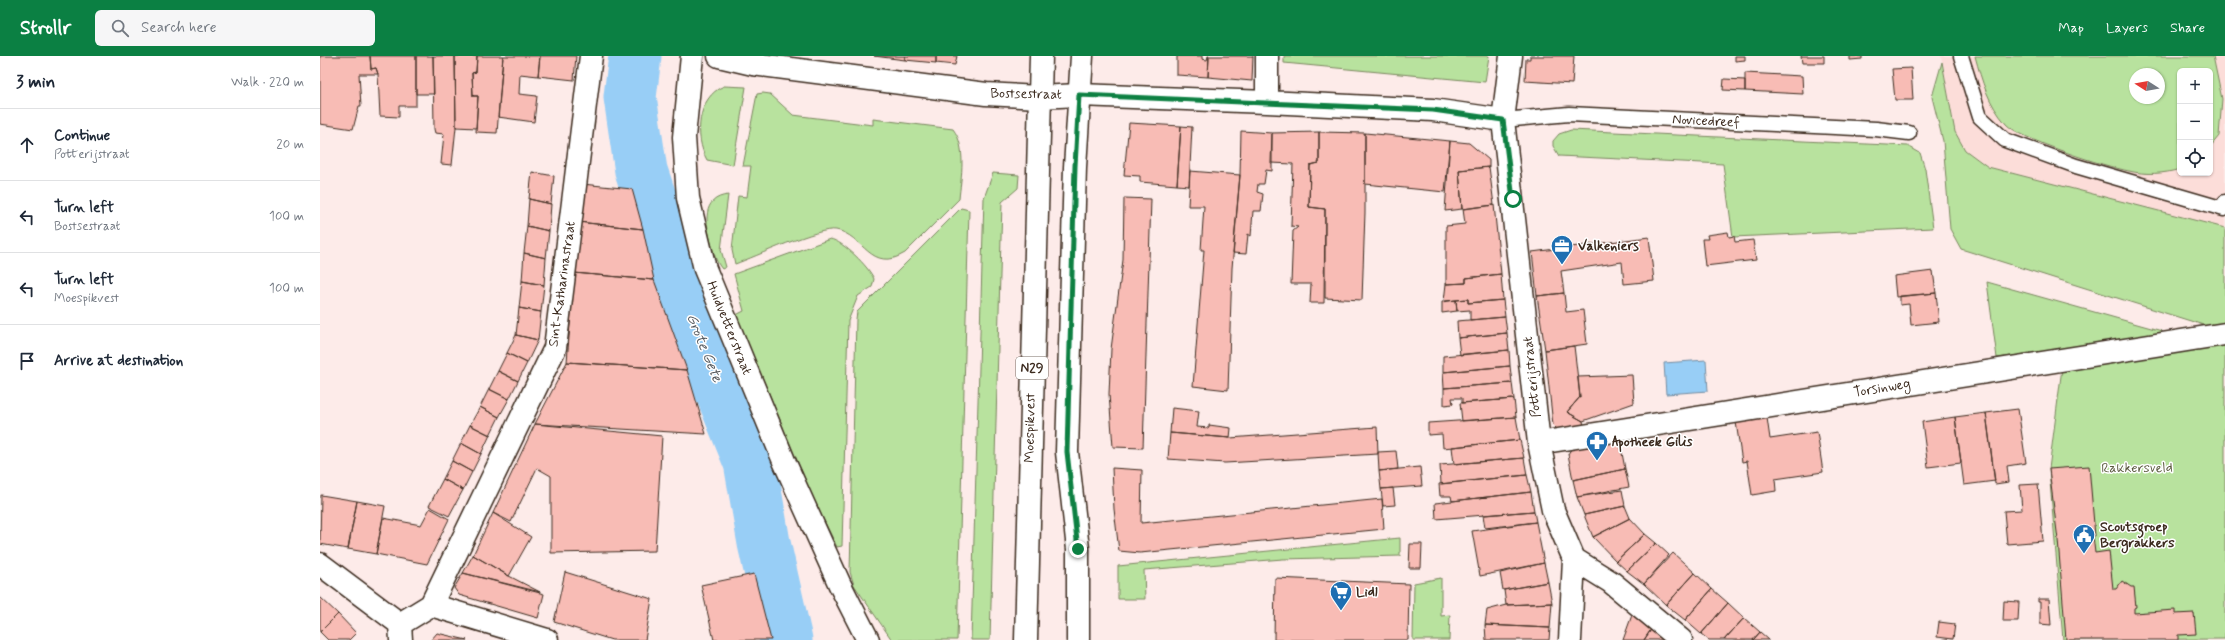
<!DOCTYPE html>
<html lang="en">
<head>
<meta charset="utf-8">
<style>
	body { margin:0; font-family:Mynerve,sans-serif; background:#f6f6f7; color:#1f2937 }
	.controls { position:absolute; right:12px; top:12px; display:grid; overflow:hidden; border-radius:6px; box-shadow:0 1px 3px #0004 }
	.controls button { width:36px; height:36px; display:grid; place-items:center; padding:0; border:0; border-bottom:1px solid #e0e1e3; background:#fff; color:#1f2937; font:20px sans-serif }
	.compass { position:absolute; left:1809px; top:12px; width:36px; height:36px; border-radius:50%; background:#fff; box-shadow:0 1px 3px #0004; rotate:281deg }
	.stop { position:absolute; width:12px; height:12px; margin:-9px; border:3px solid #0b8043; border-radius:50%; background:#fff }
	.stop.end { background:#0b8043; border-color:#fff; box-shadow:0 1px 4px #0008 }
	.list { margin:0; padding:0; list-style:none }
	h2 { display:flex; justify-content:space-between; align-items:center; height:52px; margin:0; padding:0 16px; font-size:17px }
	h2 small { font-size:13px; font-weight:400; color:#747a83 }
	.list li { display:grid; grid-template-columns:26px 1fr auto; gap:12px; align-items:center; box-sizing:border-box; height:72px; padding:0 16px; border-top:1px solid #e0e1e3 }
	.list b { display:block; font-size:15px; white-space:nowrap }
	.list p { margin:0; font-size:13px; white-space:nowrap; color:#747a83 }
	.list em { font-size:13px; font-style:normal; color:#747a83 }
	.icon { flex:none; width:22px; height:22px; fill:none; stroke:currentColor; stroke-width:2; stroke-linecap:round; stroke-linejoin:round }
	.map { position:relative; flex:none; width:1905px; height:584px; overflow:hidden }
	header { display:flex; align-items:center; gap:24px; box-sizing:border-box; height:56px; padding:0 20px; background:#0b8043; color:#fff }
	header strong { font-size:19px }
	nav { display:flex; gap:22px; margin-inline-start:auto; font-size:14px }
	.search { width:280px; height:36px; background:#f6f6f7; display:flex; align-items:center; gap:10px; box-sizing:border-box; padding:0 14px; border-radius:6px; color:#747a83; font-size:15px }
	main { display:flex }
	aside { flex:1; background:#fff }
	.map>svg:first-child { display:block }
	.built { fill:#fcddd9; fill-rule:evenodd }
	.green { fill:#b8e29e; stroke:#7a865e; fill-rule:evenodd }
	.water { fill:#98cef6; stroke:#738ca0 }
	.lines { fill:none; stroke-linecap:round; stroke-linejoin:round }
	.river { stroke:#98cef6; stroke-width:53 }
	.building { fill:#f8bcb5; stroke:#3b2a1e }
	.lane-casing { stroke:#3b2a1e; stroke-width:17 }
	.street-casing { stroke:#3b2a1e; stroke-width:25 }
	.primary-casing { stroke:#3b2a1e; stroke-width:25 }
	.lane { stroke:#fff; stroke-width:14 }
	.street { stroke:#fff; stroke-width:22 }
	.primary { stroke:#fff; stroke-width:22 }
	.route { stroke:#0b8043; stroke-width:5 }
	.labels { text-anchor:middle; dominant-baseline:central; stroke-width:3; stroke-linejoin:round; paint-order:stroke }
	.shield { fill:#fff; stroke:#766a62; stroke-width:1 }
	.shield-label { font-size:13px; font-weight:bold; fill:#3b2a1e }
	.street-label { font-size:14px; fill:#3b2a1e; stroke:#fff }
	.poi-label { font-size:14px; font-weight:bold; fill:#3b2a1e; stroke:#fff; text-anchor:start }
	.park-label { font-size:14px; fill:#5a583e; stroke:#fff }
	.water-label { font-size:15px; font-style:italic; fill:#575b5f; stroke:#fff }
</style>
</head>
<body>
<header>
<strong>Strollr</strong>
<div class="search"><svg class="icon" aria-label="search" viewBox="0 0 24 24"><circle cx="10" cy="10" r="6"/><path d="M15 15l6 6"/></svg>Search here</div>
<nav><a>Map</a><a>Layers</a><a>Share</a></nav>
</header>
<main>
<aside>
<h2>3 min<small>Walk · 220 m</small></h2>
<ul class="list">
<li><svg class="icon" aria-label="ahead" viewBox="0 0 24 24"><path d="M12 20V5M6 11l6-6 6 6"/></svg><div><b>Continue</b><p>Potterijstraat</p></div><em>20 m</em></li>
<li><svg class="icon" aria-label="left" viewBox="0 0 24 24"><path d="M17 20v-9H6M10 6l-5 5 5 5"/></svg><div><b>Turn left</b><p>Bostsestraat</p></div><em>100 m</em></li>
<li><svg class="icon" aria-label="left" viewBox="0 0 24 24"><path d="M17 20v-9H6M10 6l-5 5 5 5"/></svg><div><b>Turn left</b><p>Moespikvest</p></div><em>100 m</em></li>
<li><svg class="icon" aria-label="arrive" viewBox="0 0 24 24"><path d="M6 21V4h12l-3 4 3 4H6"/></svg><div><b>Arrive at destination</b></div></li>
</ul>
</aside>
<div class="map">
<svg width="1905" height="584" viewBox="0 0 1905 584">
	<rect width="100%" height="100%" fill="#fdebe9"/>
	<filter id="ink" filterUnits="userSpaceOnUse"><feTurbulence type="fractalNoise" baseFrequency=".025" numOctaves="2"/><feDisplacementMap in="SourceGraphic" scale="8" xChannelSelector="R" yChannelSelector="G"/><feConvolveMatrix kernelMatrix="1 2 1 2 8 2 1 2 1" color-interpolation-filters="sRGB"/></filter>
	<g filter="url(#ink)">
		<!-- built -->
		<path class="built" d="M1621,0H1905V172L1668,111L1645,94L1635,76ZM1860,15H1890V117H1860ZM1815,18H1839V42H1815Z"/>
		<!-- green -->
		<path class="green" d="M964,0H1169L1165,26L964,7Z
			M1655,0H1893L1902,43L1899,80L1890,91V15H1860V113C1844,118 1825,119 1809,115C1787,111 1699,83 1686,68C1668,47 1662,26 1655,0ZM1815,18H1839V42H1815Z
			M1622,6L1635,76L1645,94L1668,111L1905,172V270L1893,272L1641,193L1630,173L1623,85L1612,41Z
			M404,30L426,31L413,109L387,104C374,81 377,41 404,30Z
			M443,37L450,38L473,59L553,69V63L633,73C647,91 641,122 639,143L585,197C550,218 544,179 516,174C499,171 435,201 415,208L412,194L418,140L427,141L431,110H423L437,38Z
			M1251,74L1588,90L1600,97L1605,113L1613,172L1413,181L1403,108L1239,100L1233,90V85L1239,78Z
			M673,117L699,119L698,132L682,146L670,584H651L664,142Z
			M408,139L401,194L406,211L402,213C395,205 394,196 391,187C386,167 381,142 408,139Z
			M641,152L649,154L637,584H572L534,529L530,516L536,263L537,256Z
			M510,183C523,185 549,211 554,223L552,231L538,240L528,265L522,490L517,491L492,440L416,259L424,255L414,218Z
			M1667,226L1842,275V279L1677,302Z
			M1905,287V583L1743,584L1729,413L1742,312Z
			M1080,482V500L963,503L824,514L825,543H798V510Z
			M1121,522V560L1130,559L1129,584H1093L1094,527Z"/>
		<!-- water -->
		<path class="water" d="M1386,304L1388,335L1346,338L1344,307Z"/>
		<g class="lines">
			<!-- river -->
			<path class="river" d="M315,0L310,41L321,115L364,243L430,406L444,487L466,584"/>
		</g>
		<!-- building -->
		<path class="building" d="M0,0H50L51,13L56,12L58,18H39L41,50H39L33,73L0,68Z
			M50,0H96V50H79V61L60,60L58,18L56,12L51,13Z
			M96,0H113L114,38H96Z
			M113,0H135L136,71L132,109L121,108L124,78L115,77L114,73Z
			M135,0H157L156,16L152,17L153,40H158L156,72L136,71Z
			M157,0H183L177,77L156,76L158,40H153L152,17L156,16Z
			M183,0H220L218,20L200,18L199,38L217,40L214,66L178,61Z
			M220,0H256L254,24L218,20Z
			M554,0H585V4Z
			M585,0H616V7L585,4Z
			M616,0H637L635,9L616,7Z
			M857,0H882V3L887,4L888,0H889L888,21L857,19Z
			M889,0H933L932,25L888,21Z
			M1210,0H1254L1252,28L1205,25L1206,3H1210Z
			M1415,0H1425V4L1415,5Z
			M1481,0H1504V7H1482Z
			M1530,0H1542V3L1530,4Z
			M1591,12L1593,44H1575L1572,13Z
			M1425,17L1482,20L1483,38L1425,35Z
			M1404,23L1425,24V35L1403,34Z
			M809,67L861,70L857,129L820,126V120L804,119Z
			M861,70L872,71L869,130L857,129Z
			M921,75L952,77V115L946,114L944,128H938L937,136L943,138L941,155H933L931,180L928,178L926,198L913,197L920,119Z
			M999,76V107L990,109L989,151L1005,153L1004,247H990L991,228H971L973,175L978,171L971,170L973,108L951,107L952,77Z
			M999,76L1045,77V156L1042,244L1005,242V153L989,151L990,109L999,107Z
			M1045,77L1130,85L1125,136L1045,128Z
			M1130,85L1149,87L1169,104V111L1139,114L1142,153L1125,155Z
			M1169,111L1174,149L1142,153L1139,114Z
			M870,115L920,119L912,212L908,334L873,330L884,194H881L884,150H868Z
			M212,116L234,120L231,148L209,143Z
			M262,128L312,133L323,173L258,166Z
			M804,142L831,143L823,392L793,391L789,338L791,293L803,204Z
			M209,143L231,148L229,175L207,170Z
			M1174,149L1181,218L1146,222V227L1126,228V170L1145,168L1143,153Z
			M258,166L323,173L334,224L254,217Z
			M207,170L229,175L226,202L204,197Z
			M1408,176L1409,181L1414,180L1415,186L1433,184L1436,204L1385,210L1382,183H1388L1387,179Z
			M1329,181L1334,225L1304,228L1302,206L1241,215L1244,237L1217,240L1212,196Z
			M204,197L226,202L224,229L202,225Z
			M1613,215L1616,237L1576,241L1574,220Z
			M254,217L334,224L367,314L247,306Z
			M1181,218L1183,244L1148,247V243L1124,245L1126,228L1146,227V222Z
			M202,225L224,229L221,256L199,252Z
			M1244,237L1246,256L1263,254L1267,288L1225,294L1217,240Z
			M1616,237L1619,266L1591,269L1589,248L1580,249V240Z
			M1148,243V247L1183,244L1185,261L1150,264V254L1137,255L1136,244Z
			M1136,244L1137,255L1122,257V246Z
			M199,252L221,256L218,284L196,279Z
			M1185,261L1187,277L1138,282L1137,265Z
			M1187,277L1189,294L1140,299L1138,282Z
			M196,279L218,284L207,307L187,297Z
			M1254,290L1260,341L1247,356L1263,365L1265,376L1242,378L1233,369L1225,294Z
			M1189,294L1190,310L1123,316V300Z
			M187,297L207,307L198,325L178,315Z
			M247,306L367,314L386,378L215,368Z
			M1190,310L1192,327L1124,332L1123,316Z
			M178,315L198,325L189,343L169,333Z
			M1312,319L1314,347L1263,365L1247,356L1260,341L1258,321Z
			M1192,327L1194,343L1142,347V342H1132L1133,348L1124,349V332Z
			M169,333L189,343L179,361L160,351Z
			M1194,343L1196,361L1142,365L1140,347Z
			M160,351L179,361L170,379L150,369Z
			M852,352L879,355L877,371L889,372V369L911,372L910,382L850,377Z
			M1698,353L1706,407L1687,410L1689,426L1675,428L1666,357Z
			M1666,357L1675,425L1644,429L1635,361Z
			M1196,361L1200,384L1123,392L1122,378L1108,379V367Z
			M1635,361L1641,407L1608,411L1602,366Z
			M1447,362L1450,383L1497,376L1503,416L1455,423L1456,435L1432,439L1427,405L1422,406L1416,366Z
			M215,368L342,380L335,495L231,497V420L217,412L191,466L173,457Z
			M150,369L170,379L161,398L141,387Z
			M1057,371L1058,398L905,407L848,403L850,377L910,382Z
			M1299,381L1305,413L1253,424L1248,398L1253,390Z
			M1200,384L1204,402L1134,408L1132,391Z
			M141,387L161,398L152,416L132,405Z
			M1076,395L1078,413L1059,415L1058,396Z
			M1204,402L1207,419L1121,428L1120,409Z
			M132,405L152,416L143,434L123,423Z
			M1769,410L1775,480H1773L1775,497L1789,495L1793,533H1796L1802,525L1811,531H1814L1816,551L1814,552V557L1855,554V558L1874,557L1876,578L1858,579V584H1746L1738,484L1729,413Z
			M1100,411L1102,430L1061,433L1059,415Z
			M792,412L822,414L821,467L1062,443L1064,473L820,497L799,495L794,453Z
			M1305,413L1309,431L1257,441L1253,424Z
			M1207,419L1211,436L1132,445L1131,440H1120L1119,428Z
			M123,423L143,434L129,460L109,450Z
			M1718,428L1723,485L1687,488L1684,455L1702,454L1700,429Z
			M1073,432L1075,449L1063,450L1061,433Z
			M1302,434L1305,450L1264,459L1257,441Z
			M1211,436L1214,455L1116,463L1115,447Z
			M1,439L37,445L28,493L0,488Z
			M37,445L65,450L56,498L28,493Z
			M1305,450L1310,462L1273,481L1264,459Z
			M110,452L129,463L107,508L56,498L63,462L101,469Z
			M1214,455L1216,466L1165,472L1163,459Z
			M173,457L211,481L189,520L153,499Z
			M1310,462L1325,478L1296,505L1273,481Z
			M1216,466L1224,507L1160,520L1152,475Z
			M1325,478L1336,487L1307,515L1296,505Z
			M1336,487L1349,499L1324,528L1307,515Z
			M1090,488H1102L1101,512H1089Z
			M1353,497L1375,517L1346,549L1324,528Z
			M153,499L189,520L220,536L143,517Z
			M1224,507L1228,526L1183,534L1180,517Z
			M245,516L332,543L325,584H292L234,566Z
			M143,517L224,538L218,562L139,539L134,532Z
			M1375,517L1392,533L1365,564L1346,549Z
			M434,518L451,584H394L381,529Z
			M955,522L1089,528L1088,584H954Z
			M1228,526L1232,547L1186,549L1184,534Z
			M1392,533L1408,547L1381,578L1365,564Z
			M0,541L18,558L0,576Z
			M1718,543H1729L1731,569L1720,568V546H1718Z
			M1684,545L1699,546L1698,565H1683Z
			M1232,547L1230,572L1165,569L1167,554L1186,549Z
			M1408,547L1424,562L1404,584H1389L1381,578Z
			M18,558L36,577L29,584H8L0,576Z
			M1312,559L1332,572L1324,584H1303Z
			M1424,562L1440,576L1433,584H1404Z
			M1619,566L1635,568L1633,583L1617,581Z
			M1165,569L1230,572L1229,584H1166Z
			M1332,572L1345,584H1324Z
			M1440,576L1449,584H1433Z
			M117,577L147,584H111Z"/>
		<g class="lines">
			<!-- lane casing -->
			<g class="lane-casing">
				<path id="lane" d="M1641,0L1660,61L1685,84L1756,110L1904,153L1905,146
					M1183,64L1249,58L1556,73L1589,77"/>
			</g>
			<!-- street casing -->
			<g class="street-casing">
				<path id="street" d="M372,0L364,81L368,142L385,213L464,405L520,529L548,584
					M399,0L433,8L666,38L719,41L759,39L947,46L1113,54L1183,64
					M1191,0L1183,64L1219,387L1233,454L1254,503L1291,526L1361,584
					M947,46V0
					M1219,387L1905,278
					M0,508L80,568L81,584
					M111,549L235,292L271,0
					M80,568L111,549L227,584
					M1250,584L1254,503"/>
			</g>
			<!-- primary casing -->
			<g class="primary-casing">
				<path id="primary" d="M706,584L721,0
					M758,584V493L747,396L755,111L762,0"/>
			</g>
			<!-- lane -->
			<use href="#lane" class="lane"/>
			<!-- street -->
			<use href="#street" class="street"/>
			<!-- primary -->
			<use href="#primary" class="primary"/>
		</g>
	</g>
	<g class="lines" filter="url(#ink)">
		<!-- route -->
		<path class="route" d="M758,493L747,396L755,110L759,39L1113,54L1183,64L1193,143"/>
	</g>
	<!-- icons -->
	<defs>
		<g id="office-pin" transform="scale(1.15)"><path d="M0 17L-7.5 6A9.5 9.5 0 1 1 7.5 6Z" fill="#1f6fb2" stroke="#fff"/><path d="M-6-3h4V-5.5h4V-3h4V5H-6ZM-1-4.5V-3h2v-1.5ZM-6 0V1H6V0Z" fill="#fff"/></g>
		<g id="pharmacy-pin" transform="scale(1.15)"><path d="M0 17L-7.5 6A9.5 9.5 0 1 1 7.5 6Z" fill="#1f6fb2" stroke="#fff"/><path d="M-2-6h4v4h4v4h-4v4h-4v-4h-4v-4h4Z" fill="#fff"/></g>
		<g id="civic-pin" transform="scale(1.15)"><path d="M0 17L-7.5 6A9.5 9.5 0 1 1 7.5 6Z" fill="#1f6fb2" stroke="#fff"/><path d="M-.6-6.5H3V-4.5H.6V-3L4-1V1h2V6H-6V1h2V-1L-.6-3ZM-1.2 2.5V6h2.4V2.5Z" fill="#fff"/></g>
		<g id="supermarket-pin" transform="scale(1.15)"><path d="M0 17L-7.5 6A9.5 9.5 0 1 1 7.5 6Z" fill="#1f6fb2" stroke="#fff"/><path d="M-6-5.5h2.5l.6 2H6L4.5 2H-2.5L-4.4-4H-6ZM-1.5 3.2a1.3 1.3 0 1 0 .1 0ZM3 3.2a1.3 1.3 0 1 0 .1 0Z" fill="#fff"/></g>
	</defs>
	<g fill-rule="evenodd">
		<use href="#office-pin" x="1242" y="190"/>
		<use href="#pharmacy-pin" x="1277" y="386"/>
		<use href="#civic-pin" x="1764" y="479"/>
		<use href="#supermarket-pin" x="1021" y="536"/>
	</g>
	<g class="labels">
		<!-- shield labels -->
		<rect class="shield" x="696" y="301" width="32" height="22" rx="3"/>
		<g class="shield-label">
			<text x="712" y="312">N29</text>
		</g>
		<!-- street labels -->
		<g class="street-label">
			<text transform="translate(706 38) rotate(1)">Bostsestraat</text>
			<text transform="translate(1386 65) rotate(3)">Novicedreef</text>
			<text transform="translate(242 228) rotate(-82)">Sint-Katharinastraat</text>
			<text transform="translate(409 272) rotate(68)">Huidvetterstraat</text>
			<text transform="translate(1212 321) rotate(-96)">Potterijstraat</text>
			<text transform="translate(1562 332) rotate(-9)">Torsinweg</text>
			<text transform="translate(710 372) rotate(-89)">Moespikvest</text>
		</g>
		<!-- poi labels -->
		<g class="poi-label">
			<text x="1258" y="190">Valkeniers</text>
			<text x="1292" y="386">Apotheek Gilis</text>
			<text x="1780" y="471">Scoutsgroep<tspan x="1780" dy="16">Bergrakkers</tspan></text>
			<text x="1036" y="536">Lidl</text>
		</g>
		<!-- park labels -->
		<g class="park-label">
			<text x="1817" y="412">Rakkersveld</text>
		</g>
		<!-- water labels -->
		<g class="water-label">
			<text transform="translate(384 292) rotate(68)">Grote Gete</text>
		</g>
	</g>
</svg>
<div class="controls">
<button>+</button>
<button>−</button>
<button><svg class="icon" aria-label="locate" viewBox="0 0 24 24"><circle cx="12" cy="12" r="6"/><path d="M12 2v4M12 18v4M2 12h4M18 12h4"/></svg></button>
</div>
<svg class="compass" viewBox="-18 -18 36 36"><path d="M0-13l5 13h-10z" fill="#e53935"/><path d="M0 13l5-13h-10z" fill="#747a83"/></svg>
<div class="stop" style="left:1193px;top:143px"></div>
<div class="stop end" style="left:758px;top:493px"></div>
</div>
</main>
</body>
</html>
